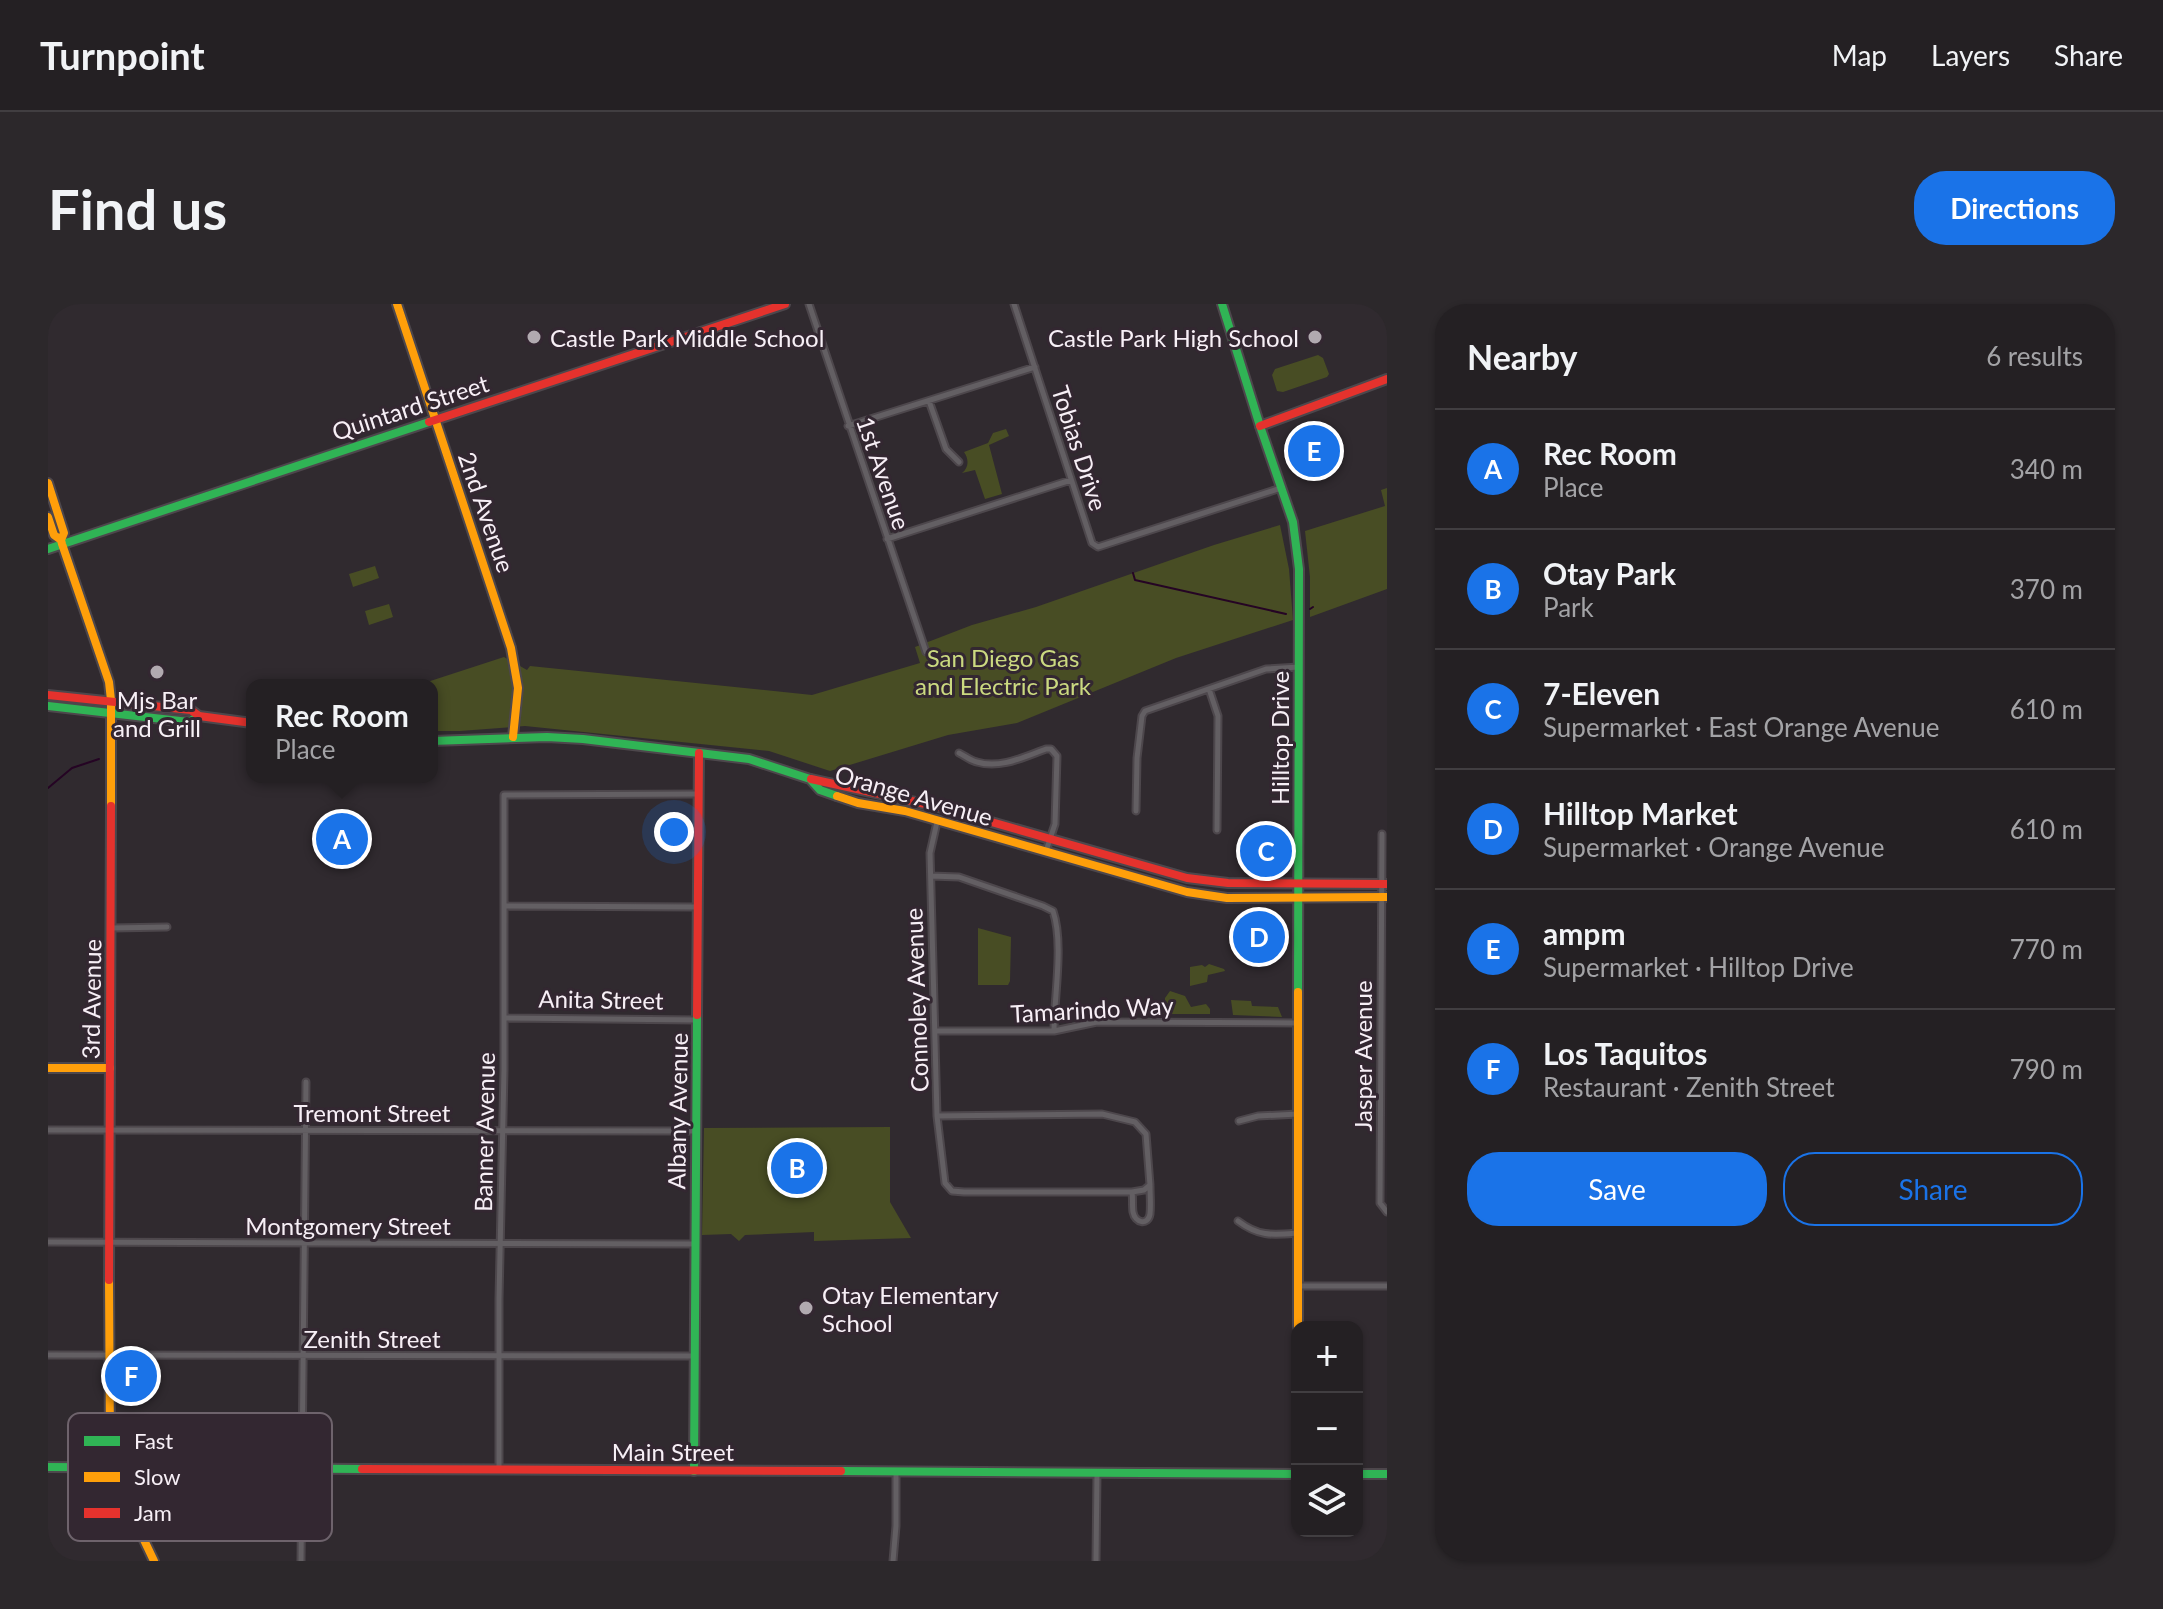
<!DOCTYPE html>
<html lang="en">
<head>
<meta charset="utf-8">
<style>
	body { margin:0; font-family:Lato,sans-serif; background:#2c282b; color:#f1f3f6 }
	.controls { position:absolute; right:24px; bottom:24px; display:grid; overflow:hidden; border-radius:16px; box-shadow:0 2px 6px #0004 }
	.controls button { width:72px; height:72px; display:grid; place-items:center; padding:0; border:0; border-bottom:2px solid #413e41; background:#242023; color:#f1f3f6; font:40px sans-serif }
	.you { position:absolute; left:626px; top:528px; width:28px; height:28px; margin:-20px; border:6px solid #fff; border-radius:50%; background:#1a73e8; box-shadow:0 0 0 12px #1a73e833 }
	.badge { display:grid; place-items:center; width:52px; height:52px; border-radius:50%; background:#1a73e8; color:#fff; font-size:26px; font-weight:700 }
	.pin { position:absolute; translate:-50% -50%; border:4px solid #fff; box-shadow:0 2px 8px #0006 }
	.popup { position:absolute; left:198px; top:375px; width:192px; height:104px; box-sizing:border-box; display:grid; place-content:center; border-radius:16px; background:#242023; filter:drop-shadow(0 2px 6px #0005); font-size:26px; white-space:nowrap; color:#a3a3a6 }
	.popup b { font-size:30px; color:#f1f3f6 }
	.popup::after { content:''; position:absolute; left:50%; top:100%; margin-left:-16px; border:16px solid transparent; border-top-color:#242023 }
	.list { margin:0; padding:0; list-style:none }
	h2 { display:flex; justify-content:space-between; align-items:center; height:104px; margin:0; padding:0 32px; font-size:34px }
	h2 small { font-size:26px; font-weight:400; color:#a3a3a6 }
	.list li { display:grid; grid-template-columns:52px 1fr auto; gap:24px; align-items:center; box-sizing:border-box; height:120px; padding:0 32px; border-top:2px solid #413e41 }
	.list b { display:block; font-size:30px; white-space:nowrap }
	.list p { margin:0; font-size:26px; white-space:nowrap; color:#a3a3a6 }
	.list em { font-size:26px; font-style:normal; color:#a3a3a6 }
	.actions { display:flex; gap:16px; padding:24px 32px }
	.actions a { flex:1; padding:18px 0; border:2px solid #1a73e8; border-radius:32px; text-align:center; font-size:28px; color:#1a73e8 }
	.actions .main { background:#1a73e8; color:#fff }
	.icon { flex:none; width:44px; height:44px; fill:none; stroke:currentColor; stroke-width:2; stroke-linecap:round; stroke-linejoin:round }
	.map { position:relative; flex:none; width:1339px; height:1257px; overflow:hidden; border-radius:32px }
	header { display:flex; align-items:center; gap:48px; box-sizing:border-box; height:112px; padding:0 40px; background:#242023; border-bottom:2px solid #413e41 }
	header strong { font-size:38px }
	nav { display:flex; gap:44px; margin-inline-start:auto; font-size:28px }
	.intro { display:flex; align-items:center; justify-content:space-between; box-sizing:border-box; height:192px; padding:0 48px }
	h1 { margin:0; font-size:56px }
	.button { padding:20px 36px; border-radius:32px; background:#1a73e8; color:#fff; font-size:28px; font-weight:700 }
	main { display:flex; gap:48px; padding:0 48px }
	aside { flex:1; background:#242023; border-radius:32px; box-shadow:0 2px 6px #0004 }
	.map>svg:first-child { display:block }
	.green { fill:#484d24 }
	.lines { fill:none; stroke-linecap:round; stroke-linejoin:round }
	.stream { stroke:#250424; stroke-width:2 }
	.street-casing { stroke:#4d474c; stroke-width:9 }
	.fast-casing { stroke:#4d474c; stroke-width:12 }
	.slow-casing { stroke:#4d474c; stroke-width:12 }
	.jam-casing { stroke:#4d474c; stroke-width:12 }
	.street { stroke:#635f63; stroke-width:5 }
	.fast { stroke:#30b455; stroke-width:8 }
	.slow { stroke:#ff9f0a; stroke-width:8 }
	.jam { stroke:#e5322d; stroke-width:8 }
	.poi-dot { fill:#b1aab0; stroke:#332731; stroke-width:3 }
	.labels { text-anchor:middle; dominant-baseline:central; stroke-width:6; stroke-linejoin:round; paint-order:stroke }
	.poi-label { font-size:24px; fill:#f7eff6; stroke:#332731; text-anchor:start }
	.street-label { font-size:24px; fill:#f7eff6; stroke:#332731 }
	.park-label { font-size:24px; fill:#cbd980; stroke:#332731 }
	.key { fill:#332731; stroke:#6e636c; stroke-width:2 }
	.key-label { font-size:22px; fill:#f7eff6 }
</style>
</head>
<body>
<header>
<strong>Turnpoint</strong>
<nav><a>Map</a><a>Layers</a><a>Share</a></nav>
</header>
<div class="intro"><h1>Find us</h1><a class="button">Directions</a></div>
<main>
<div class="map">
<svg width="1339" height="1257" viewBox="0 0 1339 1257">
	<rect width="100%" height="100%" fill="#302a2f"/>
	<!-- green -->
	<path class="green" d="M1270,51L1275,54L1281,70L1279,73L1235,88L1229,87L1224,71L1227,65Z
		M958,125L961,132L941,141L954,190L937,195L927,166L914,169C921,164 921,155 916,148L940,139L945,129Z
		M1339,184V285L1262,313V273L1257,227L1337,202L1333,186Z
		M1232,221L1241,265L1245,316L1128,354L969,419L900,431L782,467L721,447L477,422L412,427H384V381H370L456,353L479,366L482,362L764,391L872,359L867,343L924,321L988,303L1166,241Z
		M327,262L331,274L305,283L301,270Z
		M341,300L345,313L321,321L317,307Z
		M930,624L963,633L962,677L960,681H930Z
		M1161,660L1176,665L1177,667L1160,671L1159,678L1142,682V663L1154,661L1157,663Z
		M1122,687L1137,692L1143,703L1158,700L1162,705V710H1098L1097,704L1117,703V694Z
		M1183,696L1203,697L1204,702L1230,703L1234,713L1185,711Z
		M842,823V898L863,934L766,937V928L697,931L691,937L683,930L654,931L656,824Z"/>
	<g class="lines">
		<!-- stream -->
		<path class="stream" d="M1085,269L1087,276L1238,310
			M1262,305L1265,303
			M0,484L24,464L51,455"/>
		<!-- street casing -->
		<g class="street-casing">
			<path id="street" d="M761,0L878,348
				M966,0L1044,239L1050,243L1233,184
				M881,97L898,145L911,158
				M800,122L987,63
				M839,235L1023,176
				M1161,385L1170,412L1169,526
				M911,449C917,452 923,457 929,458C952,465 976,453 998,445H1003L1009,452L1007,520L998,547
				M1088,507L1089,454L1094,412L1097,407L1218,365L1251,363
				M889,518L882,549L889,812L897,879L904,887L916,888H1084L1096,886L1102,881L1098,830L1087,818L1054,810L889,812
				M1334,530L1332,899L1339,908
				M883,572L911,573L995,602L1005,607C1016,639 1006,693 1006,727
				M456,602L649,603
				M64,624L119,623
				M456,714L649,716
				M887,727H1006L1049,718L1250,719
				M1191,817L1210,812L1250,810
				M0,826L648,827
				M1084,888C1085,894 1084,902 1085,908C1087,919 1100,922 1102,910C1103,901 1102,891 1102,882
				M1190,917C1211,933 1225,931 1250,929
				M0,938L648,940
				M1250,982H1339
				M0,1051L647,1052
				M451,1166V995L456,766V491L650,490
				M253,1257L258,778
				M845,1257L848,1222V1167
				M1048,1257L1049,1169"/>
		</g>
		<!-- fast casing -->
		<g class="fast-casing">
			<path id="fast" d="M1174,0L1212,122L1245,218L1251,265L1250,688
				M0,245L381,118
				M0,402L141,418L151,412
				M384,437L499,433L535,435L701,455L762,475L772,486L789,492
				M0,1163L314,1165
				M646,1167L649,711
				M793,1167L1249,1170
				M1309,1170H1339"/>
		</g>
		<!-- slow casing -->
		<g class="slow-casing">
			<path id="slow" d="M349,0L463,344L470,384L465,433
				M0,179L16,229L13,236L14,240L61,378L63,396V502
				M0,213L6,231L13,236
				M789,492L810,499L857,507L1139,588L1179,594L1339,593
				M0,764H62
				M61,976L62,1146L69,1179L106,1257
				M1250,1023V688"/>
		</g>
		<!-- jam casing -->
		<g class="jam-casing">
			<path id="jam" d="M381,118L737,0
				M1212,122L1339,75
				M0,391L143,406L151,412L204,419
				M763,475L891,503L1139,574L1180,579L1339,580
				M649,711L651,449
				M61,976L63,502
				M314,1165L793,1167"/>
		</g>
		<!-- street -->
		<use href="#street" class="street"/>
		<!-- fast -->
		<use href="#fast" class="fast"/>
		<!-- slow -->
		<use href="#slow" class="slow"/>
		<!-- jam -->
		<use href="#jam" class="jam"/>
	</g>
	<!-- markers -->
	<g class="poi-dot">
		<circle cx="486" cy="33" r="8"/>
		<circle cx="1267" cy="33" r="8"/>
		<circle cx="109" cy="368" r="8"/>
		<circle cx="758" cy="1004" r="8"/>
	</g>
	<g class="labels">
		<!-- poi labels -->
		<g class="poi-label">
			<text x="502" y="33">Castle Park Middle School</text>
			<text x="1251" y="33" text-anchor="end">Castle Park High School</text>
			<text x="109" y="395" text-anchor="middle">Mjs Bar<tspan x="109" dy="28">and Grill</tspan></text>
			<text x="774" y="990">Otay Elementary<tspan x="774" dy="28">School</tspan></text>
		</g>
		<!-- street labels -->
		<g class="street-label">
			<text transform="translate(362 103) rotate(-18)">Quintard Street</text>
			<text transform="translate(1032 144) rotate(72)">Tobias Drive</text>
			<text transform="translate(836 169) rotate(71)">1st Avenue</text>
			<text transform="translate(439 208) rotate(71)">2nd Avenue</text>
			<text transform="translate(1231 434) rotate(-90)">Hilltop Drive</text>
			<text transform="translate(866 491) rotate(16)">Orange Avenue</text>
			<text transform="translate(43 695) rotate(-89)">3rd Avenue</text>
			<text transform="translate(553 695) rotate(1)">Anita Street</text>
			<text transform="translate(868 696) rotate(-92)">Connoley Avenue</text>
			<text transform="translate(1044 705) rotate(-3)">Tamarindo Way</text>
			<text transform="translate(1314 752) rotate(-90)">Jasper Avenue</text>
			<text transform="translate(629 807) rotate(-89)">Albany Avenue</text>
			<text x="324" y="808">Tremont Street</text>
			<text transform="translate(436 828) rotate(-89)">Banner Avenue</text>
			<text x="300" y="921">Montgomery Street</text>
			<text x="324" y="1034">Zenith Street</text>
			<text x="625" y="1147">Main Street</text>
		</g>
		<!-- park labels -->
		<g class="park-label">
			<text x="955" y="353">San Diego Gas<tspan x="955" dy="28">and Electric Park</tspan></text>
		</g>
	</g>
	<!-- legend -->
	<rect x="20" y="1109" width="264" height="128" rx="12" class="key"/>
	<rect x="36" y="1132" width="36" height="10" fill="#30b455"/>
	<rect x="36" y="1168" width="36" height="10" fill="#ff9f0a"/>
	<rect x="36" y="1204" width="36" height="10" fill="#e5322d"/>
	<g class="key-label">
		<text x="86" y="1145">Fast</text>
		<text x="86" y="1181">Slow</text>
		<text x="86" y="1217">Jam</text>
	</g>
</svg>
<div class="controls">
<button>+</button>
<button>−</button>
<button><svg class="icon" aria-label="layers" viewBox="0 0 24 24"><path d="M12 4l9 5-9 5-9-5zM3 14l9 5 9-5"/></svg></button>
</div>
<div class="you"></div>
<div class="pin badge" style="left:294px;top:535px">A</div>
<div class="popup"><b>Rec Room</b>Place</div>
<div class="pin badge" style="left:749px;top:864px">B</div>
<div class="pin badge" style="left:1218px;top:547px">C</div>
<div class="pin badge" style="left:1211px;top:633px">D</div>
<div class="pin badge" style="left:1266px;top:147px">E</div>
<div class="pin badge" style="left:83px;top:1072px">F</div>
</div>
<aside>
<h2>Nearby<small>6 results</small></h2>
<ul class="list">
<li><span class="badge">A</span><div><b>Rec Room</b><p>Place</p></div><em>340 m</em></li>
<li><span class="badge">B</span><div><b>Otay Park</b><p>Park</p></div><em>370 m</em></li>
<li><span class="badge">C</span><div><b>7-Eleven</b><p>Supermarket · East Orange Avenue</p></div><em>610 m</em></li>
<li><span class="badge">D</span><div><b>Hilltop Market</b><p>Supermarket · Orange Avenue</p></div><em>610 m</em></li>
<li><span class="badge">E</span><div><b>ampm</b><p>Supermarket · Hilltop Drive</p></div><em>770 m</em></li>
<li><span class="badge">F</span><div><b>Los Taquitos</b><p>Restaurant · Zenith Street</p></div><em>790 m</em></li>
</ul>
<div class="actions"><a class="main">Save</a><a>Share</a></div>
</aside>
</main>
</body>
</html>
